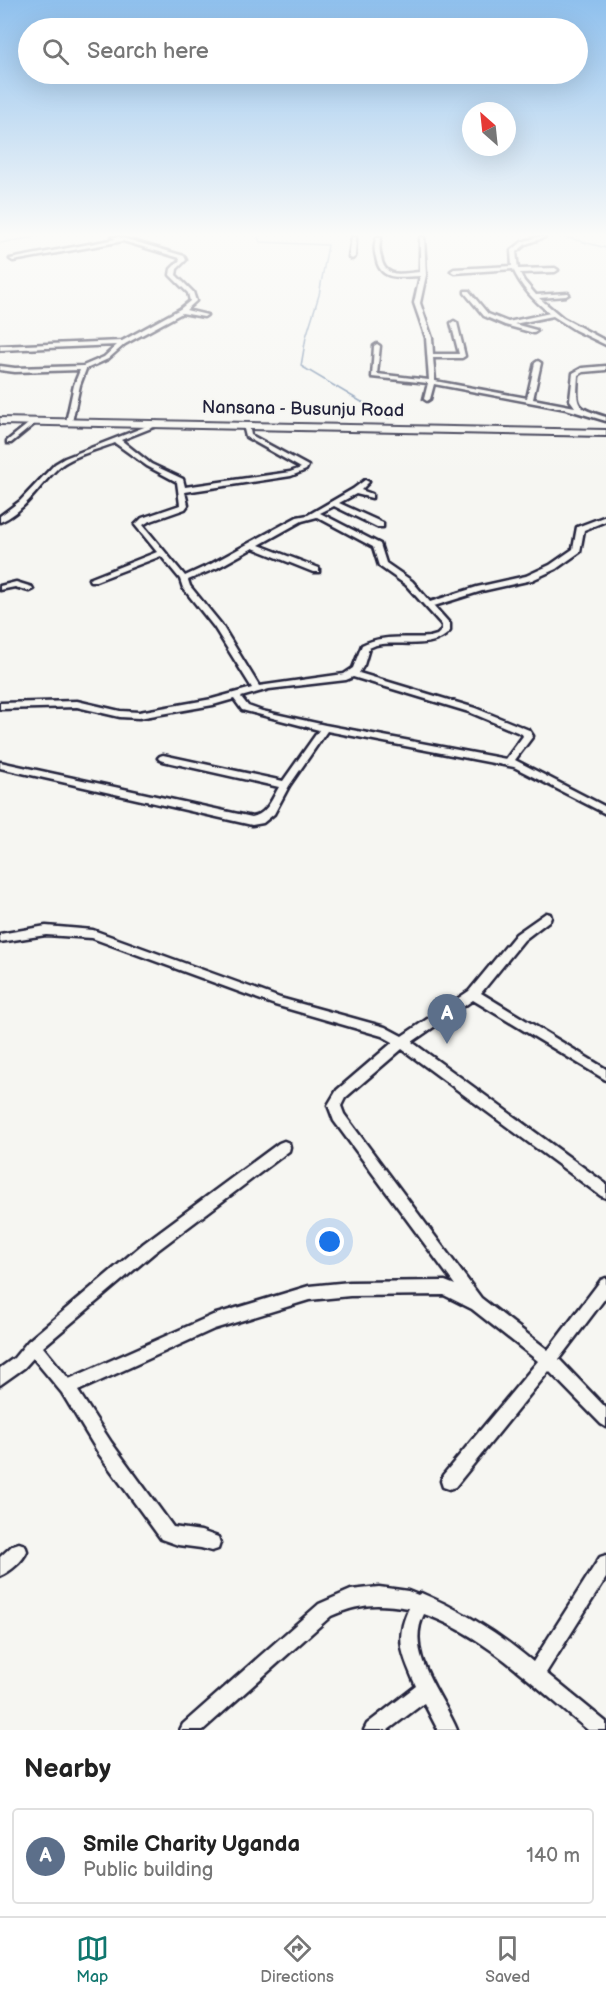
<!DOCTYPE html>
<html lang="en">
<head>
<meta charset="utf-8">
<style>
	body { margin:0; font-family:"Balsamiq Sans",sans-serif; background:#f2f2f2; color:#222 }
	.compass { position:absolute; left:462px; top:102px; width:54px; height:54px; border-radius:50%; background:#fff; box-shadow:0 6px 24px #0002; rotate:333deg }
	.you { position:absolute; left:330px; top:1242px; width:21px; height:21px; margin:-15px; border:4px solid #fff; border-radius:50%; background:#1a73e8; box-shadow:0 0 0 9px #1a73e833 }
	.badge { display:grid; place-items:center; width:39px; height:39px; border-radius:50%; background:#0f766e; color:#fff; font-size:20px; font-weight:700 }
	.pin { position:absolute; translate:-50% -50px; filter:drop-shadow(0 2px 3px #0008) }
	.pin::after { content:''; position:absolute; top:32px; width:21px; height:18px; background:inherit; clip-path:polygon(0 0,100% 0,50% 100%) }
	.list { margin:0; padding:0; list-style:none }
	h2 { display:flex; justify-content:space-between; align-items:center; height:78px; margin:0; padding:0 24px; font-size:26px }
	h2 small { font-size:20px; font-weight:400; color:#767676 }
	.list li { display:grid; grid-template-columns:39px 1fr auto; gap:18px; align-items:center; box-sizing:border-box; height:96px; margin:0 12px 12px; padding:0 12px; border:2px solid #e0e0e0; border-radius:6px }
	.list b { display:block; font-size:22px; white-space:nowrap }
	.list p { margin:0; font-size:20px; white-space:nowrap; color:#767676 }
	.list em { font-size:20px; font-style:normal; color:#767676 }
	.icon { flex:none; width:33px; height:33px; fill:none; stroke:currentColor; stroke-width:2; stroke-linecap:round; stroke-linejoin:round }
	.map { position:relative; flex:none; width:606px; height:1730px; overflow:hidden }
	.search { position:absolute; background:#fff; box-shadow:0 6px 24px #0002; left:18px; right:18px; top:18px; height:66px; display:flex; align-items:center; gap:15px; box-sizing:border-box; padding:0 21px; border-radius:33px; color:#767676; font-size:22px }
	.sheet { height:186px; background:#fff }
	nav { display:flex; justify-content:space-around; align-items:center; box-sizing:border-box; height:84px; border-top:2px solid #e0e0e0; background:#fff; font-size:16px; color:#767676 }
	nav a { display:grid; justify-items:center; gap:3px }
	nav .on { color:#0f766e }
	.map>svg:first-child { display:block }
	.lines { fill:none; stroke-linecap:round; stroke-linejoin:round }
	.stream-far1 { stroke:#748cab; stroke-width:1.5 }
	.stream { stroke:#748cab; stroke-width:2 }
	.street-casing { stroke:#22223b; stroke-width:5 }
	.primary-casing { stroke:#22223b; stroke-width:4 }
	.street { fill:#f6f6f2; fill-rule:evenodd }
	.primary { fill:#f6f6f2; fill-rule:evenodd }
	.labels { text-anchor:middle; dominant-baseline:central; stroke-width:5; stroke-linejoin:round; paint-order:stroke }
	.far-street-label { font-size:18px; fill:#22223b; stroke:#f6f6f2 }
</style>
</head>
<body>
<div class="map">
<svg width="606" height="1730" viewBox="0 0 606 1730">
	<rect width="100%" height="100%" fill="#f6f6f2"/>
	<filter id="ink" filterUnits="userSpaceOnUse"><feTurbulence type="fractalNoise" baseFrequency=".0167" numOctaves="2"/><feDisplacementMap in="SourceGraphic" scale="12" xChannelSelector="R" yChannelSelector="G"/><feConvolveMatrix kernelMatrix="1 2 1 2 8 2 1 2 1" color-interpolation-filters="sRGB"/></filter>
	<g filter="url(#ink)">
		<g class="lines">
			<!-- stream-far1 -->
			<path class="stream-far1" d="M258,237L260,242L328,245L319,295L306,337L301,366L365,404
				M565,237L606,248
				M0,243L35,237"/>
			<!-- stream -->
			<path class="stream" d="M362,402L389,418"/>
			<!-- street casing -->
			<g class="street-casing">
				<path id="street" d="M112,237H119L184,256L186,260L177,269L176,275L193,292L196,301L186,310L207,315L204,317L182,313L125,344L108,359L86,369L80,385L72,422L69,424L66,422L74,385L80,370L15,372L0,370V366L15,368L83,366L104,357L117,345L0,350V346L122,341L180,309L190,301L188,293L170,275L171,269L180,260V258L123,241L13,261L10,259L116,239Z
					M352,237H356L355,257L352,259L349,257Z
					M377,237H381C379,244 379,250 381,257C385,280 402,273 420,272V237H424L426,275L420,303L432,338L433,354H459L451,323L454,321L457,323L465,356L462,358H433L435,381L527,398L535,363L538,361L541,363L533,399L575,407L570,400L573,373L582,368L606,366V370L583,372L578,375C576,407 575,407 606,417V421L566,409L434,384L430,399L427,401L424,399L428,383L372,377L374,346L377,344L380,346L377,374L429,380L426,338L414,303L420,276C401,276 380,283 376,257C374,250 374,244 377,237Z
					M538,237H545L526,244L516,252L518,269L555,268L558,270L555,272L520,273L524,281L536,295L568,293L569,294L566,296L539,298L563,318L606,341V345L575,330L553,316L514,324L536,330L537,331L534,333L505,325L484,316L465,293V291H469L488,314L508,322L550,313C534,301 521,287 513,269L454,273L451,271L454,269L512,266L511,251L522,242Z
					M33,420L38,421L11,443H7V441Z
					M157,422L160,424L159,425L121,440L151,464L183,479L185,487L290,472L301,468L246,437L243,425L246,423L249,425L251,435L308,466L306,470L291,476L185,492L188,505L185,509L148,522L143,525L185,576L211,564L297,517L308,515L353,489L365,480L369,482L361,490L372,494V498L356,494L339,503L383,523V527H377L334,506L320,513L380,544L386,563L412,581L430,602L477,587L526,576L550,565L573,549L577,527L606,516V521L584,530L580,552L556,569L532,580L482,591L434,606L450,624V631C433,651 400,640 376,645L369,648L364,665L359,673L475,708L529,730L533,736L515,760L606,807V814L514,767L327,731L289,786L274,814L263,823L252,825L0,768V762L252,817C267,814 272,799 279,787L163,761L160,760L158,758L160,756L163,755L283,781L319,730L242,710L234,699L213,705L139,718L120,717L77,707L0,709V703L77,701L120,711L139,712L212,699L252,688L214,627L183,588L180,579L161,556L96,581H90L89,579L157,552L135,525L142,518L180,505L177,482L147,466L115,443C99,449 72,456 59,467C39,485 26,511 0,522V516L20,501L55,464L65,458ZM317,517L373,547L379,566L406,585L442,625V630L437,635L430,637C407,639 383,634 362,645L353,668L344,674L259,686L221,624L190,586L188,580L217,568L253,548L313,572H319V568L259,545L302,521ZM353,677L469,712L522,734L523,736L506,759L325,725L262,711L248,706L241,697L269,689L346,680Z
					M16,582L32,587L33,589L29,591L15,587L0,590V586Z
					M546,913L550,914L551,917L550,920L524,940L481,993L606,1069V1080L473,1000L412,1042L606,1184V1198L601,1196L402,1049L345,1098L341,1106L344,1114L481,1298L548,1350L601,1280L606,1278V1297L559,1359L606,1408V1427L601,1424L549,1371L455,1487L449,1489L443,1487L441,1481L443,1475L538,1361L472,1309L444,1295L350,1296L309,1300L214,1329L78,1391L111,1442L173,1527L201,1531L218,1537L220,1543L218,1549L212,1551L201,1548L178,1545L161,1539L99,1454L62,1393L33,1358L24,1368L0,1385V1368L14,1358L28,1341L144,1243L279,1143L284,1141L289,1143L290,1147L289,1151L154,1253L43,1347L69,1379L213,1315L309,1286L350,1282L445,1281L455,1285L334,1121L328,1105L337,1090L393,1042L382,1036L275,1005L92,938L46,935L0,942V934L46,926L93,930L280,998L385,1027L402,1036L469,991L516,934Z
					M19,1543L25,1545L27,1551C23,1561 10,1572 0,1576V1557L13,1545Z
					M606,1555V1578L546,1673L606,1722V1730H588C540,1691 483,1633 424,1614C404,1653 443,1695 457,1730H438L424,1703L388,1730H364L367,1724L416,1686C403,1656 394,1640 409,1608C377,1603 360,1603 331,1616L203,1730H180L183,1724L319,1604L351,1590L379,1587L408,1591L418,1595L421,1593C461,1610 499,1633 533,1662L600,1557Z"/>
			</g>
			<!-- primary casing -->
			<g class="primary-casing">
				<path id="primary" d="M0,418L606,430V436L0,424Z"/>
			</g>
			<!-- street -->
			<use href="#street" class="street"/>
			<!-- primary -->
			<use href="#primary" class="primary"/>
		</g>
	</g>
	<!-- sky -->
	<linearGradient id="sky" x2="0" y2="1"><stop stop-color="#8fc0ed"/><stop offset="0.49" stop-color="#fbfbf9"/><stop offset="1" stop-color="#fbfbf9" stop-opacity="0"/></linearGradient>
	<rect width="606" height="479" fill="url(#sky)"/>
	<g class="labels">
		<!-- far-street labels -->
		<g class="far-street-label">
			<text transform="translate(303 409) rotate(1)">Nansana - Busunju Road</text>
		</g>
	</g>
</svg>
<svg class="compass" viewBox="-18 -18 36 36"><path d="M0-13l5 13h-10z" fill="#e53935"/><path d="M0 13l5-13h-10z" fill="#767676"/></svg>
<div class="you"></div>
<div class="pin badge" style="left:447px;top:1044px;background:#5c6f8a">A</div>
<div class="search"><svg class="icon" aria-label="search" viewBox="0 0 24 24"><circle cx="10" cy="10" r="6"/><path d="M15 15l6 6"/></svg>Search here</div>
</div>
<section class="sheet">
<h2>Nearby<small></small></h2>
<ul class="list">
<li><span class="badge" style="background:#5c6f8a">A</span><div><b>Smile Charity Uganda</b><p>Public building</p></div><em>140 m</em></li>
</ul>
</section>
<nav>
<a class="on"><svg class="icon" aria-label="map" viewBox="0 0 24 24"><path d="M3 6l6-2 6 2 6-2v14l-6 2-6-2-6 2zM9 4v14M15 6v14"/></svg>Map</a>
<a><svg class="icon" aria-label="directions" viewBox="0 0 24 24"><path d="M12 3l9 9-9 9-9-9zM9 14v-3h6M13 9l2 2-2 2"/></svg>Directions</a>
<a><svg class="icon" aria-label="saved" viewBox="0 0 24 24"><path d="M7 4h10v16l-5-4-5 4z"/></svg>Saved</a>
</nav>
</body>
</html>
